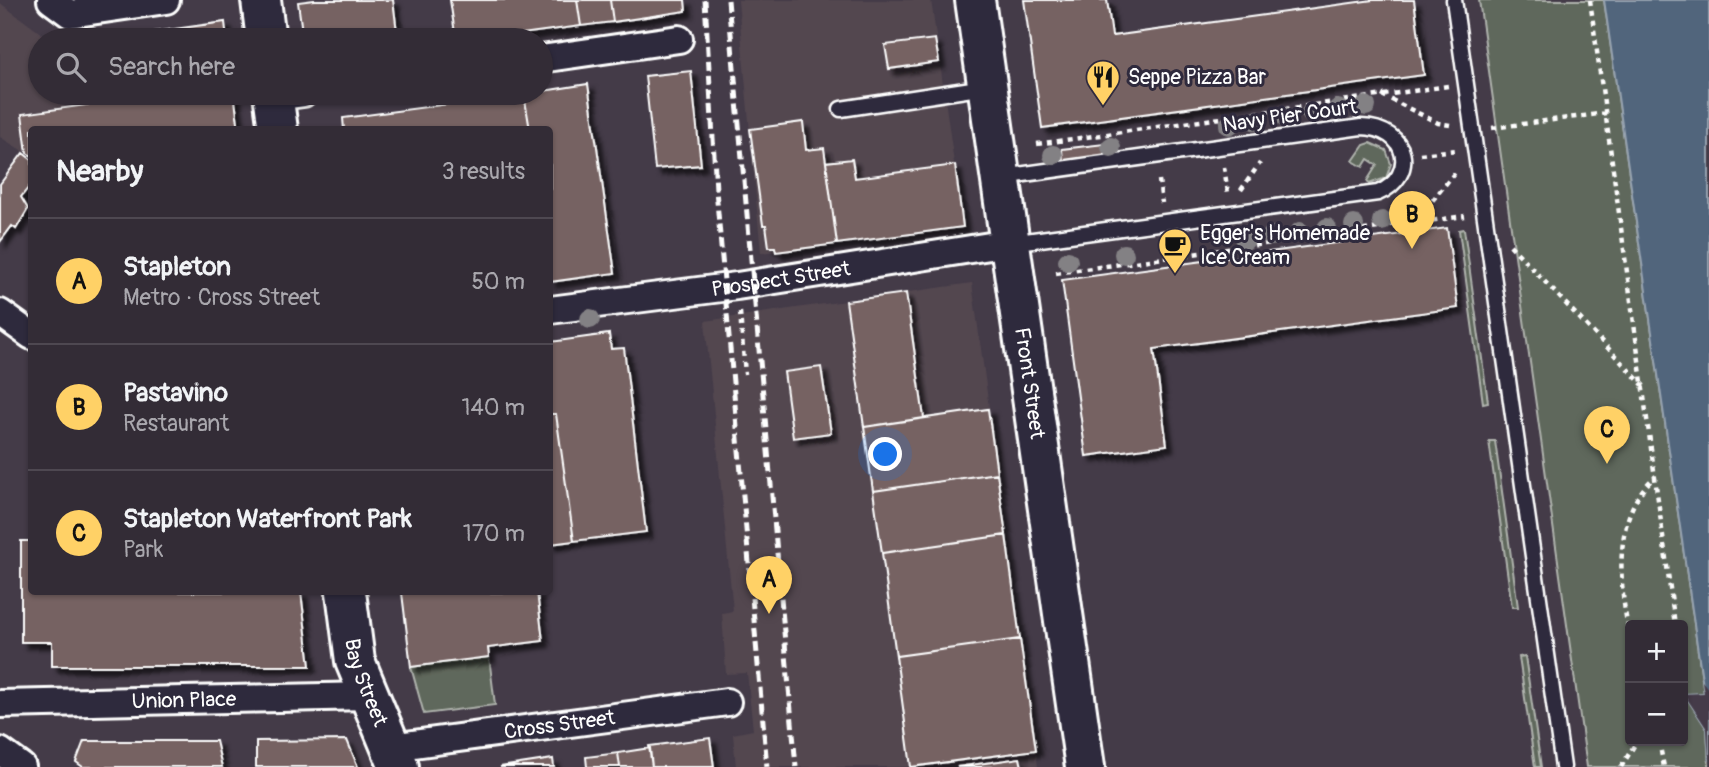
<!DOCTYPE html>
<html lang="en">
<head>
<meta charset="utf-8">
<style>
	body { margin:0; font-family:Pangolin,sans-serif; background:#3b343e; color:#f1f3f6 }
	.controls { position:absolute; right:21px; bottom:21px; display:grid; overflow:hidden; border-radius:7px; box-shadow:0 2px 5px #0004 }
	.controls button { width:63px; height:63px; display:grid; place-items:center; padding:0; border:0; border-bottom:2px solid #4e4851; background:#332c36; color:#f1f3f6; font:35px sans-serif }
	.you { position:absolute; left:886px; top:455px; width:24px; height:24px; margin:-18px; border:5px solid #fff; border-radius:50%; background:#1a73e8; box-shadow:0 0 0 10px #1a73e833 }
	.badge { display:grid; place-items:center; width:46px; height:46px; border-radius:50%; background:#ffd166; color:#111; font-size:23px; font-weight:700 }
	.pin { position:absolute; translate:-50% -58px; filter:drop-shadow(0 2px 4px #0008) }
	.pin::after { content:''; position:absolute; top:37px; width:24px; height:21px; background:inherit; clip-path:polygon(0 0,100% 0,50% 100%) }
	.list { margin:0; padding:0; list-style:none }
	h2 { display:flex; justify-content:space-between; align-items:center; height:91px; margin:0; padding:0 28px; font-size:30px }
	h2 small { font-size:23px; font-weight:400; color:#a9a7ad }
	.list li { display:grid; grid-template-columns:46px 1fr auto; gap:21px; align-items:center; box-sizing:border-box; height:126px; padding:0 28px; border-top:2px solid #4e4851 }
	.list b { display:block; font-size:26px; white-space:nowrap }
	.list p { margin:0; font-size:23px; white-space:nowrap; color:#a9a7ad }
	.list em { font-size:23px; font-style:normal; color:#a9a7ad }
	.icon { flex:none; width:38px; height:38px; fill:none; stroke:currentColor; stroke-width:2; stroke-linecap:round; stroke-linejoin:round }
	.map { position:relative; flex:none; width:1709px; height:767px; overflow:hidden }
	.search { position:absolute; background:#332c36; box-shadow:0 2px 5px #0004; left:28px; top:28px; width:525px; height:77px; display:flex; align-items:center; gap:18px; box-sizing:border-box; padding:0 24px; border-radius:38px; color:#a9a7ad; font-size:26px }
	.panel { position:absolute; background:#332c36; box-shadow:0 2px 5px #0004; left:28px; top:126px; width:525px; height:469px; border-radius:7px }
	.map>svg:first-child { display:block }
	.built { fill:#534750 }
	.green { fill:#5f675b; stroke:#afb3ad; stroke-width:2; fill-rule:evenodd }
	.water { fill:#51657c; stroke:#97a3b0; stroke-width:2 }
	.pier { fill:#443b48 }
	.building { fill:#766262; stroke:#fff; stroke-width:2; filter:url(#shadow) }
	.lines { fill:none; stroke-linecap:round; stroke-linejoin:round }
	.lane-casing { stroke:#fff; stroke-width:19 }
	.street-casing { stroke:#fff; stroke-width:32 }
	.secondary-casing { stroke:#fff; stroke-width:44 }
	.path { stroke:#fff; stroke-width:4.5; stroke-dasharray:5 5; stroke-linecap:butt }
	.lane { stroke:#2f2a3d; stroke-width:14 }
	.street { stroke:#2f2a3d; stroke-width:26 }
	.secondary { stroke:#2f2a3d; stroke-width:38 }
	.rail { stroke:#fff; stroke-width:5; stroke-dasharray:10 5; stroke-linecap:butt }
	.tree { fill:#838184 }
	.labels { text-anchor:middle; dominant-baseline:central; stroke-width:6; stroke-linejoin:round; paint-order:stroke }
	.poi-label { font-size:21px; fill:#fff; stroke:#2f2a3d; text-anchor:start }
	.street-label { font-size:21px; fill:#fff; stroke:#2f2a3d }
</style>
</head>
<body>
<div class="map">
<svg width="1709" height="767" viewBox="0 0 1709 767">
	<defs>
		<filter id="shadow"><feDropShadow dx="6" dy="6" stdDeviation="2" flood-color="#0009"/></filter>
	</defs>
	<rect width="100%" height="100%" fill="#443b48"/>
	<filter id="ink" filterUnits="userSpaceOnUse"><feTurbulence type="fractalNoise" baseFrequency=".0143" numOctaves="2"/><feDisplacementMap in="SourceGraphic" scale="14" xChannelSelector="R" yChannelSelector="G"/><feConvolveMatrix kernelMatrix="1 2 1 2 8 2 1 2 1" color-interpolation-filters="sRGB"/></filter>
	<g filter="url(#ink)">
		<!-- built -->
		<path class="built" d="M738,0H931L963,227L761,253Z
			M0,3L50,40H40V93H234L239,129L32,130L31,156L0,137Z
			M972,283L1038,767H736L733,734L753,730L747,673L726,674L722,613L733,611L705,321Z"/>
		<!-- green -->
		<path class="green" d="M1479,0H1604L1704,693L1685,695L1707,729L1709,767H1587ZM1630,625H1683V741H1630Z
			M1370,143L1386,150L1391,164L1386,178L1369,184L1367,181L1377,165L1368,159L1363,167L1353,161L1364,145Z
			M1464,229L1488,402L1483,403L1459,230Z
			M1489,441H1495L1518,607H1512Z
			M1525,656L1541,767H1535L1519,657Z
			M489,657L495,705L424,714L411,667Z"/>
		<!-- water -->
		<path class="water" d="M1604,0H1709V761L1707,729L1684,694L1704,693Z"/>
		<!-- pier -->
		<path class="pier" d="M1702,681L1709,690V761L1707,729L1684,694L1704,693Z"/>
		<!-- building -->
		<path class="building" d="M314,0H393L398,40H303L298,2Z
			M450,0H577L581,26L478,40H456Z
			M577,0H610L613,22L581,26Z
			M610,0H685L686,11L613,22Z
			M1024,0H1107L1112,36L1373,0H1414L1424,75L1042,128Z
			M225,22L227,40H110L111,38Z
			M935,39L939,62L889,69L885,45Z
			M691,71L701,165L655,169L645,76Z
			M588,84L615,273L550,282V130H530L524,94Z
			M107,93H234L239,130H32V156L27,153L22,114L108,102Z
			M524,94L530,130H344L343,118Z
			M803,122L806,150L824,148L837,244L776,252L775,247H769L766,225H763L750,129Z
			M1104,144L1105,155L1063,161L1062,149Z
			M23,153L32,160V183L21,197L28,209L16,229L12,226L0,242V184Z
			M852,159L855,178L955,165L963,227L837,244L826,162Z
			M1447,228L1458,308L1154,349L1167,445L1086,456L1062,280Z
			M906,293L924,418L864,427L846,301Z
			M609,334L611,349L624,348L646,532L574,541L556,414H550V342Z
			M821,367L831,433L793,438L784,372Z
			M988,409L997,473L873,491L864,427Z
			M550,414H556L574,541L550,544Z
			M997,473L1006,535L882,553L873,491Z
			M1006,535L1020,639L896,656L882,553Z
			M21,541H32V592H301L310,666H52V642H21Z
			M537,592L543,641L488,648L489,657L411,667L402,593Z
			M1020,639L1036,750L911,767L896,656Z
			M710,738L714,767H652L649,746Z
			M347,740L358,767H256V741Z
			M84,741H216L222,767H83L76,762Z
			M650,748L652,767H620L618,753Z
			M618,753L620,767H587L586,757Z
			M1020,758L1022,767H957Z
			M553,759L554,767H500Z"/>
		<g class="lines">
			<!-- lane casing -->
			<g class="lane-casing">
				<path id="lane" d="M1454,0L1563,767
					M841,109L985,87
					M1003,177L1361,127C1409,128 1418,176 1378,193L1011,243"/>
			</g>
			<!-- street casing -->
			<g class="street-casing">
				<g id="street">
					<path d="M51,0L70,14L166,0"/>
					<path d="M541,59L679,39"/>
					<path d="M274,97L303,93"/>
					<path id="s1" d="M550,310L737,286L1009,243"/>
					<path d="M0,313L32,336"/>
					<path id="s2" d="M0,704L368,696"/>
					<path id="s3" d="M391,747L727,702"/>
					<path d="M0,751L22,767"/>
				</g>
			</g>
			<!-- secondary casing -->
			<g class="secondary-casing">
				<g id="secondary">
					<path d="M261,0L266,40"/>
					<path id="s4" d="M975,0L1085,767"/>
					<path d="M273,93L278,130"/>
					<path id="s5" d="M346,592L355,661L399,767"/>
				</g>
			</g>
			<!-- path -->
			<path class="path" d="M1590,0L1675,625
				M1382,95L1438,123L1450,125
				M1492,128L1606,113
				M1037,144L1448,86
				M1420,154L1457,150
				M1224,167L1228,193
				M1159,180L1162,203
				M1241,190L1260,163
				M1401,225L1432,201L1457,170
				M1391,227L1392,209
				M1510,245L1644,386
				M1056,273L1465,216
				M740,312L745,374
				M1630,638C1619,586 1611,513 1656,476
				M1659,741L1664,767
				M1621,767L1637,741"/>
			<!-- lane -->
			<use href="#lane" class="lane"/>
			<!-- street -->
			<use href="#street" class="street"/>
			<!-- secondary -->
			<use href="#secondary" class="secondary"/>
			<!-- rail -->
			<path class="rail" d="M705,0L716,190L767,767
				M728,0L796,767"/>
		</g>
		<!-- trees -->
		<g class="tree">
			<circle cx="1366" cy="106" r="10"/>
			<circle cx="1338" cy="109" r="10"/>
			<circle cx="1311" cy="113" r="10"/>
			<circle cx="1284" cy="117" r="10"/>
			<circle cx="1256" cy="121" r="10"/>
			<circle cx="1229" cy="125" r="10"/>
			<circle cx="1111" cy="147" r="10"/>
			<circle cx="1053" cy="155" r="10"/>
			<circle cx="1382" cy="221" r="10"/>
			<circle cx="1354" cy="225" r="10"/>
			<circle cx="1327" cy="228" r="10"/>
			<circle cx="1300" cy="232" r="10"/>
			<circle cx="1272" cy="236" r="10"/>
			<circle cx="1245" cy="240" r="10"/>
			<circle cx="1124" cy="254" r="10"/>
			<circle cx="1068" cy="261" r="10"/>
			<circle cx="590" cy="319" r="10"/>
		</g>
	</g>
	<!-- icons -->
	<defs>
		<g id="restaurant-pin" transform="scale(1.75)"><path d="M0 17L-7.5 6A9.5 9.5 0 1 1 7.5 6Z" fill="#ffd166" stroke="#2f2a3d"/><path d="M-5-6h1v4h1v-4h1v4h1v-4h1v5L-1.5 .5V6h-2V.5L-5-1ZM5-6V6H3V1.5H1.5Q1.5-4 5-6Z" fill="#111"/></g>
		<g id="cafe-pin" transform="scale(1.75)"><path d="M0 17L-7.5 6A9.5 9.5 0 1 1 7.5 6Z" fill="#ffd166" stroke="#2f2a3d"/><path d="M-5.5-4.5H6V0H3Q3 3.5 0 3.5H-2.5Q-5.5 3.5-5.5 0ZM3-3.2v2h1.7v-2ZM-6 4.5H4V6H-6Z" fill="#111"/></g>
	</defs>
	<g fill-rule="evenodd">
		<use href="#restaurant-pin" x="1103" y="77"/>
		<use href="#cafe-pin" x="1175" y="245"/>
	</g>
	<g class="labels">
		<!-- poi labels -->
		<g class="poi-label">
			<text x="1128" y="77">Seppe Pizza Bar</text>
			<text x="1200" y="233">Egger's Homemade<tspan x="1200" dy="24">Ice Cream</tspan></text>
		</g>
		<!-- street labels -->
		<g class="street-label">
			<text transform="translate(1290 116) rotate(-8)">Navy Pier Court</text>
			<text stroke="none"><textPath href="#s1" startOffset="233">Prospect Street</textPath></text>
			<text stroke="none"><textPath href="#s4" startOffset="387">Front Street</textPath></text>
			<text stroke="none"><textPath href="#s5" startOffset="93">Bay Street</textPath></text>
			<text stroke="none"><textPath href="#s2" startOffset="184">Union Place</textPath></text>
			<text stroke="none"><textPath href="#s3" startOffset="170">Cross Street</textPath></text>
		</g>
	</g>
</svg>
<div class="controls">
<button>+</button>
<button>−</button>
</div>
<div class="you"></div>
<div class="pin badge" style="left:769px;top:614px">A</div>
<div class="pin badge" style="left:1412px;top:249px">B</div>
<div class="pin badge" style="left:1607px;top:464px">C</div>
<div class="search"><svg class="icon" aria-label="search" viewBox="0 0 24 24"><circle cx="10" cy="10" r="6"/><path d="M15 15l6 6"/></svg>Search here</div>
<section class="panel">
<h2>Nearby<small>3 results</small></h2>
<ul class="list">
<li><span class="badge">A</span><div><b>Stapleton</b><p>Metro · Cross Street</p></div><em>50 m</em></li>
<li><span class="badge">B</span><div><b>Pastavino</b><p>Restaurant</p></div><em>140 m</em></li>
<li><span class="badge">C</span><div><b>Stapleton Waterfront Park</b><p>Park</p></div><em>170 m</em></li>
</ul>
</section>
</div>
</body>
</html>
